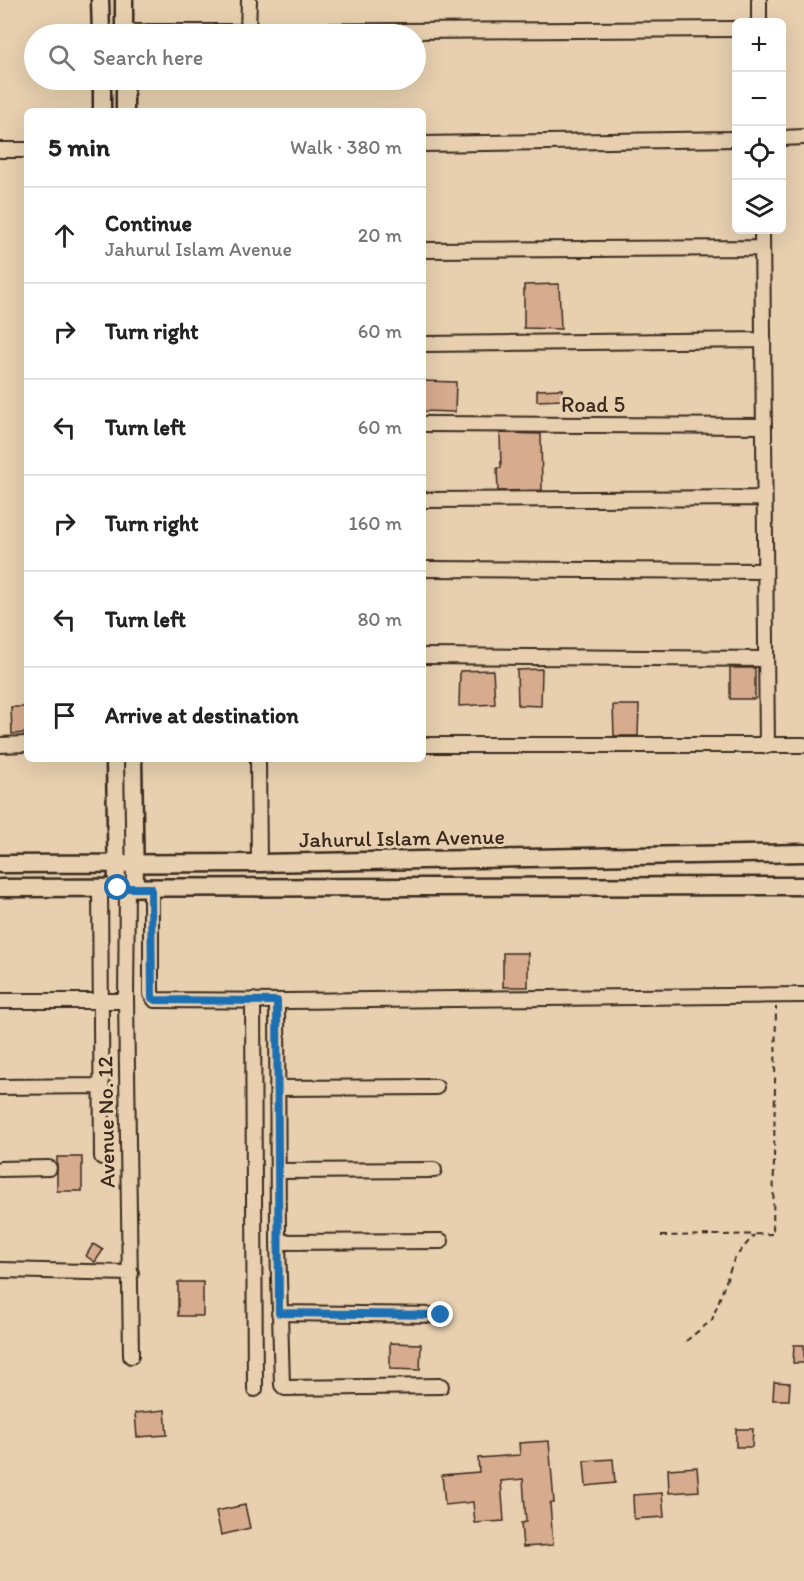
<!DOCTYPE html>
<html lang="en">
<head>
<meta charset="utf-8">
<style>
	body { margin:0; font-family:Itim,sans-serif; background:#f2f2f2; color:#222 }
	.controls { position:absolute; right:18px; top:18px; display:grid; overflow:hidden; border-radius:9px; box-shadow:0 6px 24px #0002 }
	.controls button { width:54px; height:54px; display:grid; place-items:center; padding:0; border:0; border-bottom:2px solid #e0e0e0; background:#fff; color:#222; font:30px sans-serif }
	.stop { position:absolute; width:18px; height:18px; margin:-14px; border:4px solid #1f6fb2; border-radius:50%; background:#fff }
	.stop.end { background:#1f6fb2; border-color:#fff; box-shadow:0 2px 6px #0008 }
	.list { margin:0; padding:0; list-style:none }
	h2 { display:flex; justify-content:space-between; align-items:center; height:78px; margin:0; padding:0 24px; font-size:26px }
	h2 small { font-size:20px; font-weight:400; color:#767676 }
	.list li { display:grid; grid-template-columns:39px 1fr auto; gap:18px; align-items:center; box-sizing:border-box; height:96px; padding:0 24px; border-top:2px solid #e0e0e0 }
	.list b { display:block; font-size:22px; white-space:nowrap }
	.list p { margin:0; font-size:20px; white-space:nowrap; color:#767676 }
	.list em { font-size:20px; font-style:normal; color:#767676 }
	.icon { flex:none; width:33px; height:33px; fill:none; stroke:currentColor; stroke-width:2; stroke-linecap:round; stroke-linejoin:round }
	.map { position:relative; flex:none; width:804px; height:1581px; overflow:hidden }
	.search { position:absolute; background:#fff; box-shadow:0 6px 24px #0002; left:24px; top:24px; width:402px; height:66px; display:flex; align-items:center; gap:15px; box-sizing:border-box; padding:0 21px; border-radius:33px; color:#767676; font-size:22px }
	.panel { position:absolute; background:#fff; box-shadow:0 6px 24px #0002; left:24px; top:108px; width:402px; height:654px; border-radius:9px }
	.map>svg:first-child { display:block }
	.building { fill:#d7ab8e; stroke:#3b2a1e; stroke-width:1.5 }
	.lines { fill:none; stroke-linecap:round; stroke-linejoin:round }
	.minor-casing { stroke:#3b2a1e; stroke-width:18 }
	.tertiary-casing { stroke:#3b2a1e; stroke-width:21 }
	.path { stroke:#3b2a1e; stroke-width:2; stroke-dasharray:6 4.5; stroke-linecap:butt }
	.minor { stroke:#e7cfaf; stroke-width:14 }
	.tertiary { stroke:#e7cfaf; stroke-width:16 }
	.route { stroke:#1f6fb2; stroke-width:8 }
	.labels { text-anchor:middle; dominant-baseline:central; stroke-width:6; stroke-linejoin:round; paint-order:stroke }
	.street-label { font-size:22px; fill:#3b2a1e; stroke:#e7cfaf }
</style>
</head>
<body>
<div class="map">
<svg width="804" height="1581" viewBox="0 0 804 1581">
	<rect width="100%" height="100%" fill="#e7cfaf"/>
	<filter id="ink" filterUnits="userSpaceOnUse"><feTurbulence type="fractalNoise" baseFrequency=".0167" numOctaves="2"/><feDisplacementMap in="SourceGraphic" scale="12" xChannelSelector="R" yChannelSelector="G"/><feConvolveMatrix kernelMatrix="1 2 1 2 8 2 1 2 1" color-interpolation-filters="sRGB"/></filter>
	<g filter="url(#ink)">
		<!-- building -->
		<path class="building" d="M559,284L561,329L524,328V285Z
			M423,381L456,382L455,412L423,411Z
			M562,389V400L537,401V390Z
			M500,433L541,434L542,490L498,491L497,468H501Z
			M730,668H755V699H730Z
			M542,669L541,706L518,705L517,670Z
			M493,670L495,704L459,706L460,671Z
			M613,705H639L638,736H614Z
			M11,707H27V733L12,734Z
			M503,953H528V987H503Z
			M57,1157H82V1191H57Z
			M93,1244L103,1250L95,1262L86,1256Z
			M178,1282H203V1316H178Z
			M390,1343L421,1344L420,1370L390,1369Z
			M794,1345H804V1363H793Z
			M774,1382L790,1383L789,1400H773Z
			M165,1410L167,1435L137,1437L135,1413Z
			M736,1429H753L752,1447H736Z
			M549,1441L554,1503H550L553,1545L523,1547L521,1523L526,1522L523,1479L501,1481L504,1521L475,1523L473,1502L445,1505L442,1475L479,1472L478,1458L520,1455L519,1443Z
			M613,1459L615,1483L586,1486L584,1461Z
			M697,1467L699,1491L669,1493L668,1469Z
			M662,1493L664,1517L634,1519L633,1495Z
			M245,1505L250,1528L221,1535L216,1511Z"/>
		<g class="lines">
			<!-- minor casing -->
			<g class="minor-casing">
				<path id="minor" d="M759,0V22
					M124,32H248L249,0
					M248,32L736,29
					M782,138L804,137
					M423,144L736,139
					M0,150H27
					M762,230L767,746
					M423,250L762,248
					M423,344L763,340
					M423,424L764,426
					M423,500L764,498
					M423,569L765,571
					M423,656L766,659
					M0,745L27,744
					M423,745H804
					M258,759L259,863
					M100,888L102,1157
					M127,888L126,998L131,1356
					M151,888V994L155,1000L288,1001L804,995
					M253,1000L255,1389
					M0,1001H121L126,998
					M277,1001L278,1242L282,1385L285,1388L441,1386
					M0,1087L100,1086
					M277,1088L436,1087
					M0,1169L49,1168
					M278,1171L434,1170
					M278,1242L441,1241
					M0,1270L131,1273
					M279,1313L441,1315"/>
			</g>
			<!-- tertiary casing -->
			<g class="tertiary-casing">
				<path id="tertiary" d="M100,0L101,34
					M124,0V34
					M102,80V111
					M125,80V111
					M115,759L117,888
					M133,759L135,888
					M0,864L259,863L804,853
					M0,888L804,886"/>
			</g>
			<!-- path -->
			<path class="path" d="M661,1236L773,1234L776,1007
				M686,1341L712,1320L734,1259L754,1235"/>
			<!-- minor -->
			<use href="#minor" class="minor"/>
			<!-- tertiary -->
			<use href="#tertiary" class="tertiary"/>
		</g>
	</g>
	<g class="lines" filter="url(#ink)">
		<!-- route -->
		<path class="route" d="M118,888H151L152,998L155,1000L277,1001L279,1313L441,1315"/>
	</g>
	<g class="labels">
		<!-- street labels -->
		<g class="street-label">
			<text x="593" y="404">Road 5</text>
			<text transform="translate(402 838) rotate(-1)">Jahurul Islam Avenue</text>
			<text transform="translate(106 1122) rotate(-91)">Avenue No. 12</text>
		</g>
	</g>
</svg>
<div class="controls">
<button>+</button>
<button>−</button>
<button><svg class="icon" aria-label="locate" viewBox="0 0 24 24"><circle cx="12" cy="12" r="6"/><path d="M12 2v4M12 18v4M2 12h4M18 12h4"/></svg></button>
<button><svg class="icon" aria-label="layers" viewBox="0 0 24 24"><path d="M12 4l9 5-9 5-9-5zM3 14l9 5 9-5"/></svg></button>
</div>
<div class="stop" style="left:118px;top:888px"></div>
<div class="stop end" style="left:441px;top:1315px"></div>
<div class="search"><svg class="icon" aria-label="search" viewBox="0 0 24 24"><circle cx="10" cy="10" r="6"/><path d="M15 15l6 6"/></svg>Search here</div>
<section class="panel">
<h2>5 min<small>Walk · 380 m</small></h2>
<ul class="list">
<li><svg class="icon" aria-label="ahead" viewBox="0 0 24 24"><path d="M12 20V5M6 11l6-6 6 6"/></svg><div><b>Continue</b><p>Jahurul Islam Avenue</p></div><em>20 m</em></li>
<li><svg class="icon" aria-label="right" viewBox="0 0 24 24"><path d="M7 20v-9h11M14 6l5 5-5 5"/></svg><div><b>Turn right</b></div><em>60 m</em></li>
<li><svg class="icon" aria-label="left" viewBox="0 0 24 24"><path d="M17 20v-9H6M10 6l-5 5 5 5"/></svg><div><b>Turn left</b></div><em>60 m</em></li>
<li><svg class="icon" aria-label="right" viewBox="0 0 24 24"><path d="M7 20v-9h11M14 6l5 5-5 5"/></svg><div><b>Turn right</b></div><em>160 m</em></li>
<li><svg class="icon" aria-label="left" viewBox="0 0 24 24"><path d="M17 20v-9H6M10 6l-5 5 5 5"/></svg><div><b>Turn left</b></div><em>80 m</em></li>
<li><svg class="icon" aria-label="arrive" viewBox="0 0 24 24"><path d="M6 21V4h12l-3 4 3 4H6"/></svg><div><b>Arrive at destination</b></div></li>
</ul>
</section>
</div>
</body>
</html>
